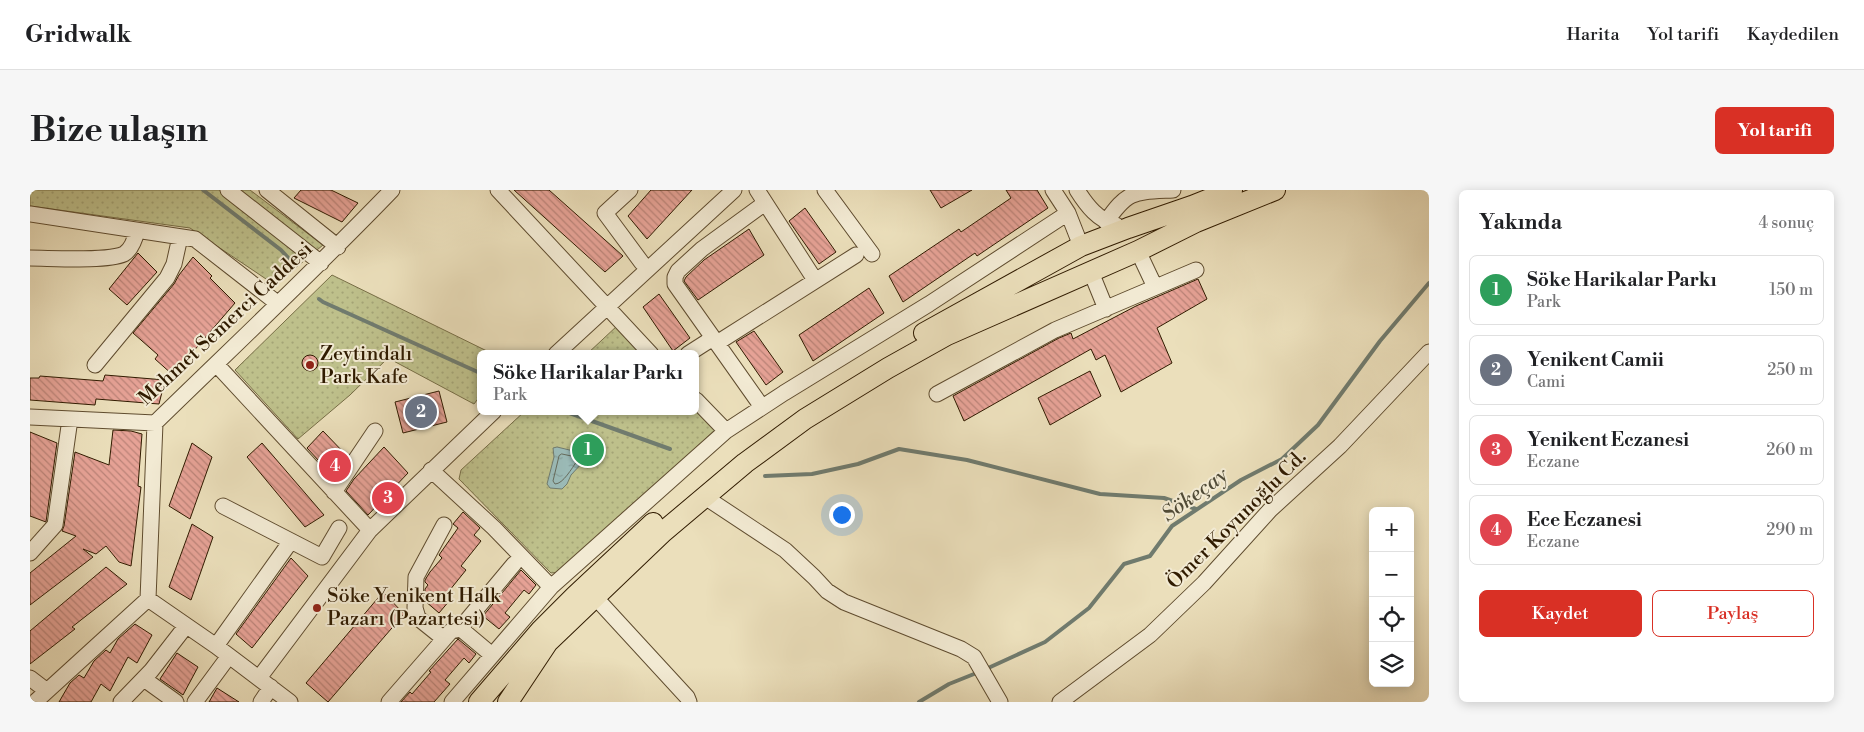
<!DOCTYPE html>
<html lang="tr">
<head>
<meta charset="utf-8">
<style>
	body { margin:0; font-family:"Libre Bodoni",serif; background:#f6f6f6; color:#202124 }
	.controls { position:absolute; right:15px; bottom:15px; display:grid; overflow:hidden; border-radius:8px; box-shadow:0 2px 12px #0003 }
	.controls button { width:45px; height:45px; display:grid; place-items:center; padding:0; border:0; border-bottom:1px solid #e0e0e0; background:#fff; color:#202124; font:25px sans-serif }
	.you { position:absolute; left:811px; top:324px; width:18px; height:18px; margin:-12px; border:4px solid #fff; border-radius:50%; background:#1a73e8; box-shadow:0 0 0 8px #1a73e833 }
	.badge { display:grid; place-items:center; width:32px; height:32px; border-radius:50%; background:#d93025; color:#fff; font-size:16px; font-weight:700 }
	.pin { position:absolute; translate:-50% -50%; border:2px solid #fff; box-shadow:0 1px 5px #0006 }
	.popup { position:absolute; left:447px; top:160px; width:222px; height:65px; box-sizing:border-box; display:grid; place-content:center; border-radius:8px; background:#fff; filter:drop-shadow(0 1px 4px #0005); font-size:16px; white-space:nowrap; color:#757577 }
	.popup b { font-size:19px; color:#202124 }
	.popup::after { content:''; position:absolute; left:50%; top:100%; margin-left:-10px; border:10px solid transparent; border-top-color:#fff }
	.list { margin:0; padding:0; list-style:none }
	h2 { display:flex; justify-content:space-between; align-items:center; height:65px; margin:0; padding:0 20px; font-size:21px }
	h2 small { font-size:16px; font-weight:400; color:#757577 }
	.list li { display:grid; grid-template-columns:32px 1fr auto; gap:15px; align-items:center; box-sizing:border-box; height:70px; margin:0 10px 10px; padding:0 10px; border:1px solid #e0e0e0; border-radius:8px }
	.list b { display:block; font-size:19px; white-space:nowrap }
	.list p { margin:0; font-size:16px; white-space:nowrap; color:#757577 }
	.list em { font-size:16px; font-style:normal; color:#757577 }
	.actions { display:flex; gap:10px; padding:15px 20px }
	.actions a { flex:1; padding:11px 0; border:1px solid #d93025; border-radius:8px; text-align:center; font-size:18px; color:#d93025 }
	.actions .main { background:#d93025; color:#fff }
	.icon { flex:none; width:28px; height:28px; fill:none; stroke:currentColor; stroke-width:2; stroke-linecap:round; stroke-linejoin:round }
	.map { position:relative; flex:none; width:1399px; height:512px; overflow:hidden; border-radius:8px }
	header { display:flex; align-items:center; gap:30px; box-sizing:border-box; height:70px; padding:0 25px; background:#fff; border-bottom:1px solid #e0e0e0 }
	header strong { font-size:24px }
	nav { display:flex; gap:28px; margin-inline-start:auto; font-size:18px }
	.intro { display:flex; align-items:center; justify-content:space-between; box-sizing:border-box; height:120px; padding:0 30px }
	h1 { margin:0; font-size:35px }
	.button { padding:12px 22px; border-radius:8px; background:#d93025; color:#fff; font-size:18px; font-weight:700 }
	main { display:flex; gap:30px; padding:0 30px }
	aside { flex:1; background:#fff; border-radius:8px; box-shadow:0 2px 12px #0003 }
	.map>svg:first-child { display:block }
	.park { fill:url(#park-dots); stroke:#776e46 }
	.water { fill:url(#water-ripples); stroke:#707b6e }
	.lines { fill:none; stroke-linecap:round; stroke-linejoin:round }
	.shore { stroke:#666b5c; stroke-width:1 }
	.stream { stroke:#707b6e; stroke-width:4 }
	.building { fill:url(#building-back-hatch); stroke:#301b00 }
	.minor-casing { stroke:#5f4c2f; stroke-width:17 }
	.major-casing { stroke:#301b00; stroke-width:22 }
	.minor { stroke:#f2ead3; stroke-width:15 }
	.major { stroke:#ebdfbb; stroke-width:20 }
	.poi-dot { fill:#8f2418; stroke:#f2ead3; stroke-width:2 }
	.labels { text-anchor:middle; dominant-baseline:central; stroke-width:4; stroke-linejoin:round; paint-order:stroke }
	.street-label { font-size:20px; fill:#301b00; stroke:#f2ead3 }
	.poi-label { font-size:20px; fill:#301b00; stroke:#f2ead3; text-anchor:start }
	.water-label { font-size:21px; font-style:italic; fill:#504b37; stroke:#f2ead3 }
</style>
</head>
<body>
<header>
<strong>Gridwalk</strong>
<nav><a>Harita</a><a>Yol tarifi</a><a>Kaydedilen</a></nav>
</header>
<div class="intro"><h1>Bize ulaşın</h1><a class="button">Yol tarifi</a></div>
<main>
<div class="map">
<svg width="1399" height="512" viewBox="0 0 1399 512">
	<defs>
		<pattern id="park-dots" width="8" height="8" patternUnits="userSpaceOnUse" patternTransform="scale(1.25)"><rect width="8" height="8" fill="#bec08b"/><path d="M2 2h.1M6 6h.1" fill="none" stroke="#a4a476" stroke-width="1.8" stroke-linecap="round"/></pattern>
		<pattern id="water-ripples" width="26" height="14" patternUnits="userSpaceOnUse" patternTransform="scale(1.25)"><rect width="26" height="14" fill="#9bbbb8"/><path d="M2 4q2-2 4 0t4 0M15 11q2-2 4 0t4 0" fill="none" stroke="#86a09c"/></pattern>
		<pattern id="building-back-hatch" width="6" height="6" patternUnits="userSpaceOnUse" patternTransform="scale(1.25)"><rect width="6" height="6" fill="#e6a296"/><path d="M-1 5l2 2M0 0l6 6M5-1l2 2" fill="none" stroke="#bb8378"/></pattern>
	</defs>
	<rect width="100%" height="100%" fill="#ebdfbb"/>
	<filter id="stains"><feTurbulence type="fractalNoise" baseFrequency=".004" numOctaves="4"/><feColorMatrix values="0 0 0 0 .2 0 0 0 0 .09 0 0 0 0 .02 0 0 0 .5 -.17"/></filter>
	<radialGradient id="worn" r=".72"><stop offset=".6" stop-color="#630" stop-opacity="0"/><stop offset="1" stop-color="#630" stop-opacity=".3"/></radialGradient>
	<!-- park -->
	<path class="park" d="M0,0H220L293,55L245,95L160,38L0,16Z
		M302,85L463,164H450V206L444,214L358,168L320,205L268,249L205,180Z
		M588,135L614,164H557Z
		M666,219L685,240L531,382L521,383L429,289L431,280L495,221H666Z"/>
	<!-- water -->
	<path class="water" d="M527,257L552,263V273L541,285L537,294L532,299L520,298L517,294L524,267L523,258Z"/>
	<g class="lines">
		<!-- shore -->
		<path class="shore" d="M532,264L546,267L547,271C542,278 533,294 525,294L523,291L529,266Z"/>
		<!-- stream -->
		<path class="stream" d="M173,0L251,60L261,71
			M289,109L293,112L450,183
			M534,221L640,259
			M735,286L782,284L828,274L869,259L937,270L1070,304L1134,308L1166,319
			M956,479L1015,452L1059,418L1094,374L1120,366L1142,336L1211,290L1252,269L1288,235L1350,151L1399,93
			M889,512L919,494L949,482"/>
	</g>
	<!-- building -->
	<path class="building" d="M271,0H301L328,13L312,32L264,8Z
		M484,0H519L593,66L575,82Z
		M621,0H662L617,49L598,26Z
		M900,0H942L911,18Z
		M976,0H1007L1018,18L947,66L945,63L873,112L859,86L929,39L931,42L981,8Z
		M775,18L806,62L789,74L759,31Z
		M719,39L734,65L668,110L654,91L656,87L674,70Z
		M108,63L127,82L97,115L79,99Z
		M163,67L182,86L180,88L205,113L143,185L125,169L128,165L103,143L144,94L149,85Z
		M1168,89L1177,109L1127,138L1142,173L1091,202L1075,165L1066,170L1061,159L934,231L923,206L1029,148L1041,143L1043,149L1106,116Z
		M839,98L854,123L783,171L769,145Z
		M629,104L660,148L643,161L613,117Z
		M724,141L753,182L736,195L706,152Z
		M272 173a8 8 0 1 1 16 0a8 8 0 1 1-16 0Z
		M1060,181L1071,206L1020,235L1008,208Z
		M75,185L135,190L129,214L66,209L65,215L0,210V188H9L10,186L73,191Z
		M409,201L417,232L373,243L365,212Z
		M83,240L101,241L112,244L108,296L111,297L101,376L89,372L76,356L66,364L53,359L63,367L0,415V383L46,346L32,341L34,336L45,262L79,275Z
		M293,241L317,266L301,284L277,258Z
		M0,242L27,253L16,332L0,326Z
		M162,253L182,267L160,329L139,316Z
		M232,253L294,325L275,337L217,267Z
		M354,257L378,283L338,325L316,301L324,289Z
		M433,322L450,338L444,345L451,351L431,376L436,380L415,406L420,410L409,423L395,411V399L398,395L395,392V390L400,382L412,368L409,365L428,338L423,334Z
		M162,334L183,347L161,410L139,397Z
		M261,368L278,386L222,458L206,444Z
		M76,377L97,394L42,437L45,439L0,474V441Z
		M491,380L506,395L499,404L494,400L475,423L480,427L469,439L453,426Z
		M353,402L374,424L298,512L276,493Z
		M105,434L122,445L107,473L98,467L80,501L71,494L61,512H29L40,493L49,485L54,488L64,471L76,460L80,463L88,449Z
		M428,449L446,464L439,473L434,468L415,490L420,494L404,512H371L380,502L382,504L401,482L399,481Z
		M147,463L168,477L153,505L130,489Z
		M187,498L209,512H179Z"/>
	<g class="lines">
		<!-- minor casing -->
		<g class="minor-casing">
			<path id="minor" d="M198,0L291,73
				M237,0L308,57
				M468,0L621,164
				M600,0L575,23L612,73
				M727,0L785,90
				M795,0L842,64
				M1023,0L1038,23L1051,56
				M1047,0C1057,16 1068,30 1086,35
				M0,24L165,49L247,113
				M1076,32C1098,0 1104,2 1143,0
				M1108,61L1125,97
				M0,68C21,68 76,72 94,64C102,59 105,49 107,41
				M1061,82L1076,119
				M687,153L826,65
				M526,164L704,0
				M658,164L683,148
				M186,174L340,340
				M65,175L137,88L144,74L150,47
				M907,204L1025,140L1166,80
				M666,210L696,241
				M732,217L645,94V87L648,81L672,59L735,13
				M0,227L125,233C204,156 285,80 362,0
				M401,280L464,338L521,397
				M304,302L345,241
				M675,307L755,360L784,387L797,401L814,412L931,459L944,467L970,512
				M193,316L292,367L309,338
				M0,363L25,335L40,229
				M565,407L657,507L659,512
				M118,409L186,456L260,512
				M431,439L433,435L484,374
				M413,448L388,428L385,418L386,387L414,335
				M186,456L261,351
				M0,488L17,501
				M229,488L340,340L464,221
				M114,489L146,512
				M5,512L118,409L125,233
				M91,512L121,481L156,436
				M165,512L199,466
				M231,512L241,497
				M359,512L421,441L431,439L462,465
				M422,512L521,397L696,241L754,203L899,114L1038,23
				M1030,512L1120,445L1174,393L1240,320L1310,256L1399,162"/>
		</g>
		<!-- major casing -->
		<g class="major-casing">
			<path id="major" d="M894,143L1051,56L1098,38L1162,16L1202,0
				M449,512L511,440L545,406L623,333
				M478,512L518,452L633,342L715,273L775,229L858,178L917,145L1108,61L1166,32L1245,0"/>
		</g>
		<!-- minor -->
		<use href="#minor" class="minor"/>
		<!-- major -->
		<use href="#major" class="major"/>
	</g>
	<!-- markers -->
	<g class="poi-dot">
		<circle cx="280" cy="175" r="5"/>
		<circle cx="287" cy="418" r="5"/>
	</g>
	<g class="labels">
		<!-- street labels -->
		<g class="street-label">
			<text transform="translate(196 134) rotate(-43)">Mehmet Semerci Caddesi</text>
			<text transform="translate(1207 330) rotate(-45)">Ömer Koyunoğlu Cd.</text>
		</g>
		<!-- poi labels -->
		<g class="poi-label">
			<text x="290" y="164">Zeytindalı<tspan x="290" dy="23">Park Kafe</tspan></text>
			<text x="297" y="406">Söke Yenikent Halk<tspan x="297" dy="23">Pazarı (Pazartesi)</tspan></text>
		</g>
		<!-- water labels -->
		<g class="water-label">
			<text transform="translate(1165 305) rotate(-36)">Sökeçay</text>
		</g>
	</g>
	<rect width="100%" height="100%" filter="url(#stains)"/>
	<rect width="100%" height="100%" fill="url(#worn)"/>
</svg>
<div class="controls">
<button>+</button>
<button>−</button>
<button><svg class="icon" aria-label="locate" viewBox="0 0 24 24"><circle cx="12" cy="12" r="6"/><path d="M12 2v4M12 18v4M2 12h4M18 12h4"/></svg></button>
<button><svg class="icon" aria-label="layers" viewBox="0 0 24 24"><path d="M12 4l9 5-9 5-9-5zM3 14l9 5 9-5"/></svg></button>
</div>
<div class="you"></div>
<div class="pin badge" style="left:558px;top:260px;background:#2e9e5b">1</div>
<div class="popup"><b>Söke Harikalar Parkı</b>Park</div>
<div class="pin badge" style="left:391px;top:222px;background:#6b7280">2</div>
<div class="pin badge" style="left:358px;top:308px;background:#e0444e">3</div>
<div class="pin badge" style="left:305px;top:276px;background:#e0444e">4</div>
</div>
<aside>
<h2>Yakında<small>4 sonuç</small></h2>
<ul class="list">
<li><span class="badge" style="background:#2e9e5b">1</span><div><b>Söke Harikalar Parkı</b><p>Park</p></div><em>150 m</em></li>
<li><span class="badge" style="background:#6b7280">2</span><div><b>Yenikent Camii</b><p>Cami</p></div><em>250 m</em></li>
<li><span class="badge" style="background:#e0444e">3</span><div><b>Yenikent Eczanesi</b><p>Eczane</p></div><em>260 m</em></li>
<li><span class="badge" style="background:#e0444e">4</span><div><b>Ece Eczanesi</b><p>Eczane</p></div><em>290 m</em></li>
</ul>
<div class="actions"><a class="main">Kaydet</a><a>Paylaş</a></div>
</aside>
</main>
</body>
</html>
